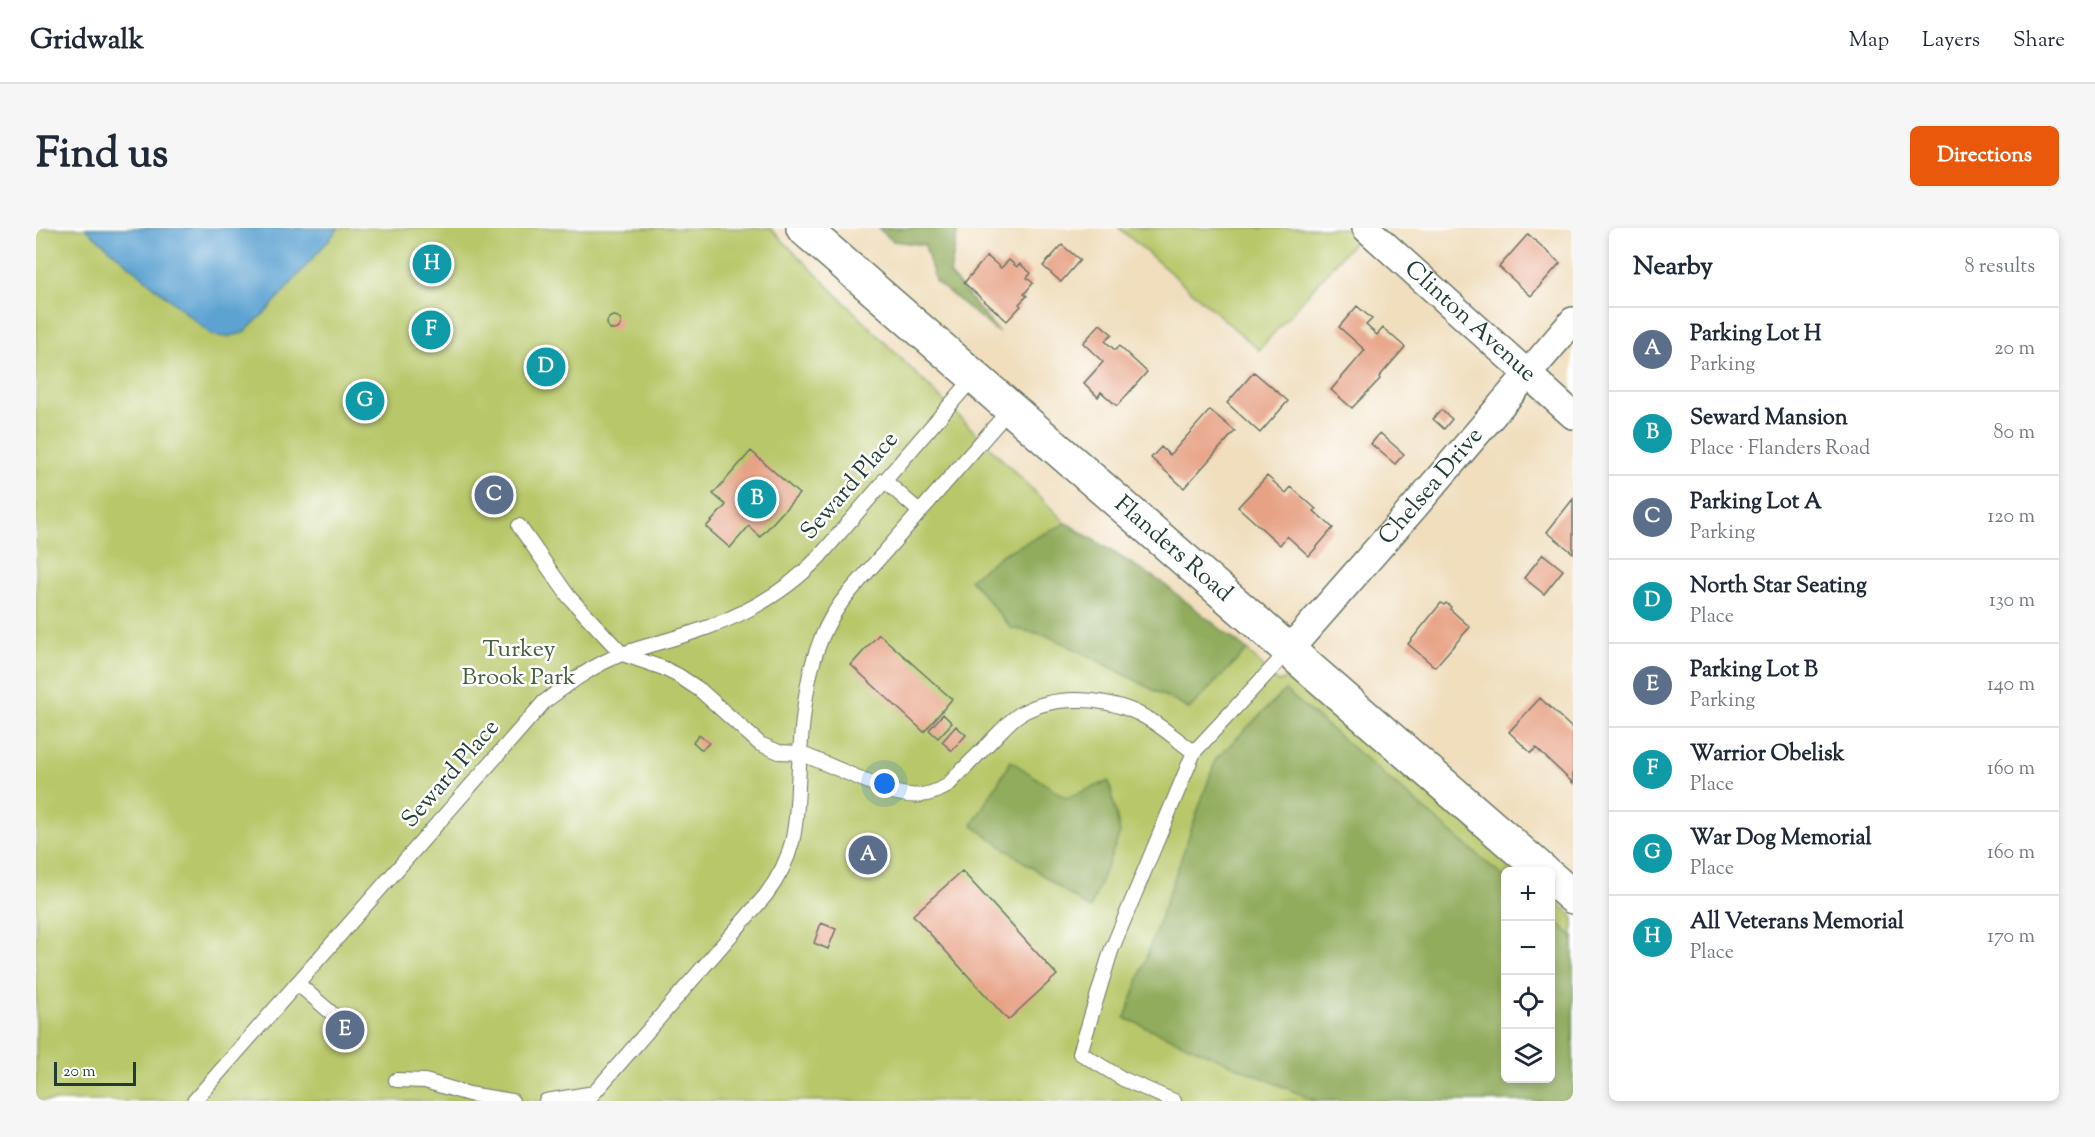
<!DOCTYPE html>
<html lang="en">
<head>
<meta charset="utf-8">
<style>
	body { margin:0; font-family:"Sorts Mill Goudy",serif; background:#f6f6f7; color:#1f2937 }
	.controls { position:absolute; right:18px; bottom:18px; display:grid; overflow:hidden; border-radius:9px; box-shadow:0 3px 9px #0003 }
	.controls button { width:54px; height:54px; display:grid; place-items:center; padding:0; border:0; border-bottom:2px solid #e0e1e3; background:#fff; color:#1f2937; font:30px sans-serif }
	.scale { position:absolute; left:18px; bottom:15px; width:82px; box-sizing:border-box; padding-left:6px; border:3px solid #1f3d34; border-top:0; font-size:16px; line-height:21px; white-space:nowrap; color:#1f3d34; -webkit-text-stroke:4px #fff; paint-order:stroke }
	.you { position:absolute; left:849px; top:556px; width:21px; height:21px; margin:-15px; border:4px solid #fff; border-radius:50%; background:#1a73e8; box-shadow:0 0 0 9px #1a73e833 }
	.badge { display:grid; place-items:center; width:39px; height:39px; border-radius:50%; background:#ea580c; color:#fff; font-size:20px; font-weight:700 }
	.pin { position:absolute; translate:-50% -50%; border:3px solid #fff; box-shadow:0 2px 6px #0006 }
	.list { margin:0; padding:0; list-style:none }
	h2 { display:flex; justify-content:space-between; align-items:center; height:78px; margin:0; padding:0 24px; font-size:26px }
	h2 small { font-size:20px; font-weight:400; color:#747a83 }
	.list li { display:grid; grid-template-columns:39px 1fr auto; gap:18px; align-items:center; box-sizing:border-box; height:84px; padding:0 24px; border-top:2px solid #e0e1e3 }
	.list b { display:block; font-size:22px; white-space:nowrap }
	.list p { margin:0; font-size:20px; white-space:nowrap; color:#747a83 }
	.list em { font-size:20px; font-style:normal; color:#747a83 }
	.icon { flex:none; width:33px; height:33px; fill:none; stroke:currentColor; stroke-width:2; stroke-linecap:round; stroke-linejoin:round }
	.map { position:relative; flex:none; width:1537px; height:873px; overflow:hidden; border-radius:9px }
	header { display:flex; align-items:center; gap:36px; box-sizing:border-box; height:84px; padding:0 30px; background:#fff; border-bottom:2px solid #e0e1e3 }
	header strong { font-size:28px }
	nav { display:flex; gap:33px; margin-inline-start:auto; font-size:21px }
	.intro { display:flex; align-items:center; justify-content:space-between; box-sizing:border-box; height:144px; padding:0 36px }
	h1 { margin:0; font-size:42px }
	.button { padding:15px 27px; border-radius:9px; background:#ea580c; color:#fff; font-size:21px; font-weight:700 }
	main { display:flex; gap:36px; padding:0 36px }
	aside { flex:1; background:#fff; border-radius:9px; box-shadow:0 3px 9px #0003 }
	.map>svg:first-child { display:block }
	.green { fill:#b8c769; stroke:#6c824e; stroke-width:1.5 }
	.forest { fill:#92ac5d; stroke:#587448; stroke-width:1.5 }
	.water { fill:#5da3d2; stroke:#3e7083; stroke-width:1.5 }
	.building { fill:#e7a285 }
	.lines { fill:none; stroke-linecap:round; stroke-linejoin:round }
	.service-casing { stroke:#687564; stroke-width:16 }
	.minor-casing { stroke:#687564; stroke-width:30 }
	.secondary-casing { stroke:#687564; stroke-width:36 }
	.service { stroke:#fff; stroke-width:14 }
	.minor { stroke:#fff; stroke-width:27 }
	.secondary { stroke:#fff; stroke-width:33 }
	.labels { text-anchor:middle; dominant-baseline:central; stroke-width:5; stroke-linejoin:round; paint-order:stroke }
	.street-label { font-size:24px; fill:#1f3d34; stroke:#fff }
	.park-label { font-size:24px; fill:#456041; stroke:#fff }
</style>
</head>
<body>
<header>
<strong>Gridwalk</strong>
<nav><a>Map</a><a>Layers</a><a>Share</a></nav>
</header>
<div class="intro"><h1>Find us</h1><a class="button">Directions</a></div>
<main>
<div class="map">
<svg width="1537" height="873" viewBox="0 0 1537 873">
	<rect width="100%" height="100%" fill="#fff"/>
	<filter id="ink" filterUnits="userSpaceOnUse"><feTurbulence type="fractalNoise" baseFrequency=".0167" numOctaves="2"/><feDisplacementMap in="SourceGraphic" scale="12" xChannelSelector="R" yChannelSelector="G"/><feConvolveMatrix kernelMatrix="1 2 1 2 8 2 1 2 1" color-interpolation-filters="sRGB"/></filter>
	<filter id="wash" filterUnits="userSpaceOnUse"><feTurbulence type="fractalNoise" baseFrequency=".008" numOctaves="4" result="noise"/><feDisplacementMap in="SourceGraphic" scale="24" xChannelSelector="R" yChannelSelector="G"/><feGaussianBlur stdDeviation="1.35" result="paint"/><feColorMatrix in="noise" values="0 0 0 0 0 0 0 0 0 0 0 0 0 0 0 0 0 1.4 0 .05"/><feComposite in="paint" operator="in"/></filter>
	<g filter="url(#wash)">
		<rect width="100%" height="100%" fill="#f0debd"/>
		<!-- green -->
		<path class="green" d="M0,0H734L1030,295L1125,354L1211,422L1242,454L1258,447L1485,643L1470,644V850H1514L1515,669L1537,688V873H0Z
			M1083,0H1312L1322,9L1223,122Z"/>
		<!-- forest -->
		<path class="forest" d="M842,0H922L914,46L963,105L899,53L889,17L857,13Z
			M1030,295L1125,354L1211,422L1153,481L1065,434L1010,407L975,400L934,351L967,326Z
			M1249,462L1469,650L1470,850H1514L1515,689L1537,708V873H1280L1089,790L1180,531Z
			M975,533L1030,570L1073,553L1084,605L1054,681L936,597Z"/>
		<!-- water -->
		<path class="water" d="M49,0H303L231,83L207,105L190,109L176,107Z"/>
		<g id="blocks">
			<!-- building -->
			<path class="building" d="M1492,6L1524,35L1495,68L1463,39Z
				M1026,17L1044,32L1025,54L1007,38Z
				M951,28L965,40L973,32L981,39L984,36L995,45L991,50L997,55L988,66L991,68L983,76L985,78L971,93L928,55Z
				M1321,78L1336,91L1330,97L1341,107L1347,100L1369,119L1343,149L1344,151L1316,180L1295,162L1329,122L1303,99Z
				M571 95a7 7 0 1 1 14 0a7 7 0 1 1-14 0Z
				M1064,96L1076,106L1069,113L1079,122L1083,118L1111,144L1081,178L1065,164L1062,169L1048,155L1067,134L1047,115Z
				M1218,144L1252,173L1224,205L1191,175Z
				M1174,182L1199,203L1148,260L1115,230L1125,219L1134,227Z
				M1405,182L1416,191L1408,201L1397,191Z
				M1344,205L1368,226L1359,236L1335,216Z
				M715,223L763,266L724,309L713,298L694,320L670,299L690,277L677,266Z
				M1231,248L1250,265L1255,259L1280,281L1278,283L1297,300L1273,328L1251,308L1244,317L1202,279Z
				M1537,271V325L1511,304Z
				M1507,326L1527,342L1508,366L1488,350Z
				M1405,375L1408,377L1410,375L1415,379L1414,381L1434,399L1399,439L1372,416Z
				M843,406L916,471L888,504L815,437Z
				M1504,470L1537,501V555L1500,520L1495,525L1473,504Z
				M907,486L916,495L902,510L893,502Z
				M920,498L930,507L916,523L906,514Z
				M663,507L673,515L666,522L657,514Z
				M926,643L1021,747L972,792L877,687Z
				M785,695L800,701L792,721L778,715Z"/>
		</g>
	</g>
	<g filter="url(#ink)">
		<use href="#blocks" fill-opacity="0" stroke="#687564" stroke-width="1.5"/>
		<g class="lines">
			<!-- service casing -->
			<g class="service-casing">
				<path id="service" d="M848,252L884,284
					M483,298L533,369L586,426L627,440L643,448L664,462L724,516L743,524L764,525L854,563C876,570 891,569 911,558C926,542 942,527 957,511C965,503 974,492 984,486C1020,465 1073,469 1109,489C1126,498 1142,513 1158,524
					M261,755L315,802
					M360,852L389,853L433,866L476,873
					M158,873L508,474C532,456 557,437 586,426C614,416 643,410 670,400C712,385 753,361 783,329L938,149
					M510,873L558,865
					M551,873L729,668C767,619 759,582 764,525C768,468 774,411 812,366L974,181
					M1138,873L1087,851L1044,825L1075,723L1158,524L1252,423"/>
			</g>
			<!-- minor casing -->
			<g class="minor-casing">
				<g id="minor">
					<path id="s1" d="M1330,0L1537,187"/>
					<path id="s2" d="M1252,423L1379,278L1537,93"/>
				</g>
			</g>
			<!-- secondary casing -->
			<g class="secondary-casing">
				<g id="secondary">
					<path id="s3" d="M767,0L1508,644"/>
					<path d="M1514,649L1537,669"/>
				</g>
			</g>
			<!-- service -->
			<use href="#service" class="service"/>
			<!-- minor -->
			<use href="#minor" class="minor"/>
			<!-- secondary -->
			<use href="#secondary" class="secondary"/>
		</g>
	</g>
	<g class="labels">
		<!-- street labels -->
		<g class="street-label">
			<text stroke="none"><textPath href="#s1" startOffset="140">Clinton Avenue</textPath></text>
			<text transform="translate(814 258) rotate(-49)">Seward Place</text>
			<text stroke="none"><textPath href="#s2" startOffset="218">Chelsea Drive</textPath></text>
			<text stroke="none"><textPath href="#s3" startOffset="490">Flanders Road</textPath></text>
			<text transform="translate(415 546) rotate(-49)">Seward Place</text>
		</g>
		<!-- park labels -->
		<g class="park-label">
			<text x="483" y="422">Turkey<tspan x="483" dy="28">Brook Park</tspan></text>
		</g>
	</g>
</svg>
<div class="controls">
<button>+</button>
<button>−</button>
<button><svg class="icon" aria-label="locate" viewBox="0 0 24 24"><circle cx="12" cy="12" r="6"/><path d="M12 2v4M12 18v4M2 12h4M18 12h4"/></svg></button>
<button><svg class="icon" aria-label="layers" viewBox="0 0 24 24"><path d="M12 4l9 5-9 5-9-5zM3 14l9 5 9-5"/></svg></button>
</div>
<div class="scale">20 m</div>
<div class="you"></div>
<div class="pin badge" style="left:832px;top:627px;background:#5c6f8a">A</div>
<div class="pin badge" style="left:721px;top:271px;background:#0f9aa8">B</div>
<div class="pin badge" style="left:458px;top:267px;background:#5c6f8a">C</div>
<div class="pin badge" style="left:510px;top:139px;background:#0f9aa8">D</div>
<div class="pin badge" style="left:309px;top:802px;background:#5c6f8a">E</div>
<div class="pin badge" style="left:395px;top:102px;background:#0f9aa8">F</div>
<div class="pin badge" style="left:329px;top:173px;background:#0f9aa8">G</div>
<div class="pin badge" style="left:396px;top:36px;background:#0f9aa8">H</div>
</div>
<aside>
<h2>Nearby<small>8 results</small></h2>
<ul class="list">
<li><span class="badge" style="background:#5c6f8a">A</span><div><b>Parking Lot H</b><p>Parking</p></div><em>20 m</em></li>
<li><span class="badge" style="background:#0f9aa8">B</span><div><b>Seward Mansion</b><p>Place · Flanders Road</p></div><em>80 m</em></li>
<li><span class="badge" style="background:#5c6f8a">C</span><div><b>Parking Lot A</b><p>Parking</p></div><em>120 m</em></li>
<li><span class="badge" style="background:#0f9aa8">D</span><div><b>North Star Seating</b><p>Place</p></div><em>130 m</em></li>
<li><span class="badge" style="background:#5c6f8a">E</span><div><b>Parking Lot B</b><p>Parking</p></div><em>140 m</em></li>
<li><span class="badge" style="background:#0f9aa8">F</span><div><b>Warrior Obelisk</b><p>Place</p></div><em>160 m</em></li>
<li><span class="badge" style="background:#0f9aa8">G</span><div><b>War Dog Memorial</b><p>Place</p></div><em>160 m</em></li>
<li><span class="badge" style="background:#0f9aa8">H</span><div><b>All Veterans Memorial</b><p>Place</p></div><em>170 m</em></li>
</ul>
</aside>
</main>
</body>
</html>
